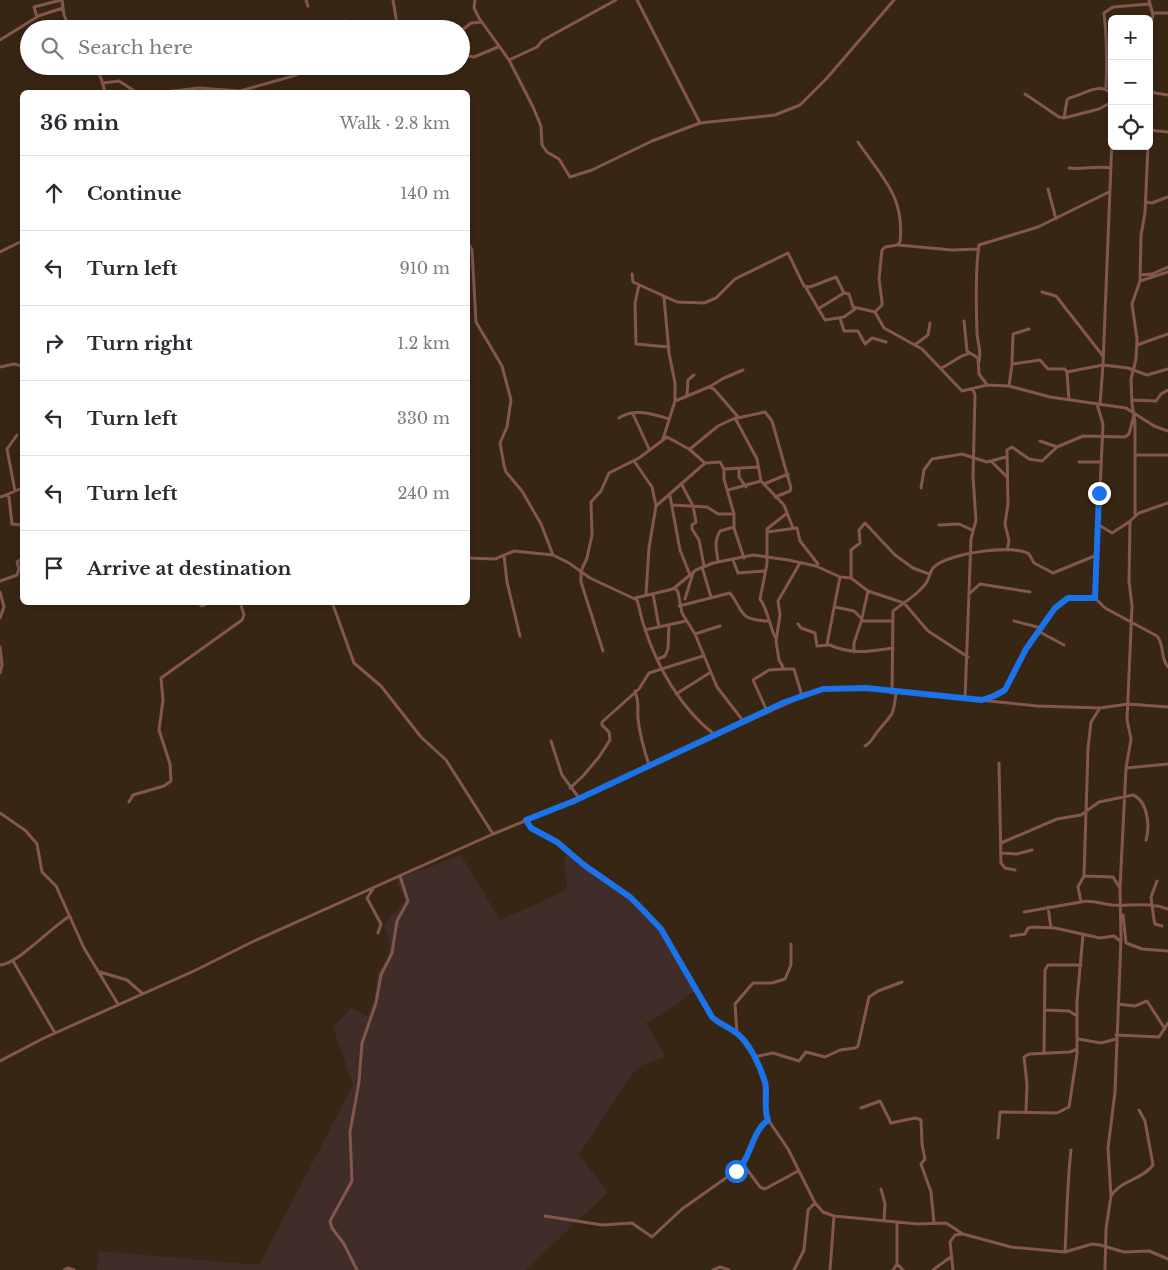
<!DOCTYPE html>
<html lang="en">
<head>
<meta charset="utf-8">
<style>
	body { margin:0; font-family:"Libre Baskerville",serif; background:#f7f7f7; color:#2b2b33 }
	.controls { position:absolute; right:15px; top:15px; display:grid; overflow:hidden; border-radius:8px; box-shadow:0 2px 8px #0003 }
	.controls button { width:45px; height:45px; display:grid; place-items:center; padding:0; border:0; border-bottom:1px solid #e1e1e2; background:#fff; color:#2b2b33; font:25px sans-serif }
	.stop { position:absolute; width:15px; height:15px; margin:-11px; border:4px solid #1a73e8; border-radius:50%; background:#fff }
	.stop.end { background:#1a73e8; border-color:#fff; box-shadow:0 1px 5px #0008 }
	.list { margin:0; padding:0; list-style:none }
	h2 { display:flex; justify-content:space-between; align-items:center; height:65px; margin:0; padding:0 20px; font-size:21px }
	h2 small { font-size:16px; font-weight:400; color:#7c7c81 }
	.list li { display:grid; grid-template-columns:32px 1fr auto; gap:15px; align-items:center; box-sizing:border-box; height:75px; padding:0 20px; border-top:1px solid #e1e1e2 }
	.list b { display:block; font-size:19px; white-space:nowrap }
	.list em { font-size:16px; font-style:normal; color:#7c7c81 }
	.icon { flex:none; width:28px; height:28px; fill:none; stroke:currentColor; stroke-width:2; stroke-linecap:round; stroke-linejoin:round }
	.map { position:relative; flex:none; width:1168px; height:1270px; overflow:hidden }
	.search { position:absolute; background:#fff; box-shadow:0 2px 8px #0003; left:20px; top:20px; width:450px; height:55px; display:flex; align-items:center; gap:12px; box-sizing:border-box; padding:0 18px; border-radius:28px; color:#7c7c81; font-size:19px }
	.panel { position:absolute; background:#fff; box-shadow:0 2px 8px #0003; left:20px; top:90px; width:450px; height:515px; border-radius:8px }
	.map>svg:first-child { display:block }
	.education { fill:#402c28 }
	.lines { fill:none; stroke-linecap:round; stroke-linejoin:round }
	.minor { stroke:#83574e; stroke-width:3 }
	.route { stroke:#1a73e8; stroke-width:6 }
</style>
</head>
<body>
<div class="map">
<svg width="1168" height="1270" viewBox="0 0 1168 1270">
	<rect width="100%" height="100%" fill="#382615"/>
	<!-- education -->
	<path class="education" d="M570,852L597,873L618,886L656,921L696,990L662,1015L646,1022L666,1057L640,1066L630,1077L579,1155L608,1192L526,1270H97L99,1251L259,1265L353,1085L333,1027L351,1008L367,1016L375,997L377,973L388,959L390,942L384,925L405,901L396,879L461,855L500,920L567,890L564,857Z"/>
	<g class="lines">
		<!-- minor -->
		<path class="minor" d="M62,0L64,15L70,29
			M306,0L308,6
			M393,0L398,29
			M475,0L474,8L479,18L509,60L533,107L541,126L542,145L547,152L559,159L570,177L592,170L652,141L700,123L775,115L800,105L827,78L894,0
			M637,0L700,123
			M1149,0L1153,15L1149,35
			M1153,13H1168
			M38,16L63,8
			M345,21L347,29
			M461,31L471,23L482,22
			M0,40L37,17L34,7L61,0
			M461,55L474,57L498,47
			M509,60L537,47L543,40L616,0
			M94,66L101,78L105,92
			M103,83L119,81L136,92
			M1106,88C1107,64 1107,38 1104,13L1113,7L1149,4
			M165,92L199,88L240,91L293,76L316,66
			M1149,92L1168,95
			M1025,94L1059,117L1064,118L1099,109L1112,102
			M1064,118L1067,100L1069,98C1085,95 1098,81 1112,94
			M1149,130L1168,132
			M858,142C882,178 905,196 900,242L897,245L885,247L882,250L879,279L882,301V305L875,312
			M1069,168C1084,170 1096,165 1111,168
			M1048,189L1056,219
			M1146,202L1152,203L1168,197
			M468,243L472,250L476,322L502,366L511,400L507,427L500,443L504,465L506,472L522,491L541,524L553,555L569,563L590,578L637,600C640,609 641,618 644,626C657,667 681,709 715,735
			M898,245L952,250L978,249
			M0,252L22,241
			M632,274L633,282L677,302L704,303L716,298L735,279L788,253L804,286L810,287L836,277L844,293L849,294L853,307L875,312L884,328L922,349L962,391L987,385L1009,386L1012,364L1040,360L1048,369H1065L1067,372L1103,365L1128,368L1147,375L1168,369
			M1140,275L1152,274L1168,267
			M1140,281L1168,272
			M639,285L635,303L636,344L669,347
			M805,286L825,320L844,317L855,309
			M1042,292L1056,296L1103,356
			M818,309L844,293
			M840,318L844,331H858L865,344L872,338L886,342
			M964,321L967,351L978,358L979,374L987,385
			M916,344L928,335L930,323
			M1137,345L1168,334
			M979,362C982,350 977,343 977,331C976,304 975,272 979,245L1038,227L1109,192
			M1012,363L1013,334L1029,329
			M0,367L14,364L22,366
			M941,368C951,364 958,356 968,354
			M1067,372L1069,400
			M1009,386L1050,397L1126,408L1154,426L1168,431
			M709,387L724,378L743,370
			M687,395L688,380L694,375
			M1132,400L1156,401L1161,394L1168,390
			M675,401L709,387L714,389L739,418
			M1097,404L1103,424L1095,598L1105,608L1157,636C1165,646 1160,658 1168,667
			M1100,404L1103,365L1112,139
			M633,414L649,449
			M619,418C634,408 653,414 669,419
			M735,418L757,459L761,481L784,505L793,528
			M663,439L675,401V383L669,353L664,297
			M1040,441L1057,447L1083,436L1125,437L1129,434L1134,415
			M690,449L718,426L733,419L765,412L772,421L791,488L790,491L775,497
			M1135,455H1168
			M634,461L652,487L656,506
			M992,462L1007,477
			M1079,462H1101
			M739,468V477L746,487
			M724,469L758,467
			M764,484L788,474
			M682,485L693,506L696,522L692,525V529L699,540L704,566
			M921,488L924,470L932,459L962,454L987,462L1006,457
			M728,490L761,481
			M15,491L7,449L17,435
			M6,495L22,488
			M670,496L680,550L690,575
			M0,497L6,495L9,497L12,524L22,525
			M672,505L707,507L718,514H734
			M1135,515V422L1132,404L1131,379L1136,359L1137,339L1132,304L1140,281L1141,235L1145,213L1148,146
			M939,525L959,524L972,530
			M1099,525L1112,533L1129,522
			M767,532L797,528L800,541L818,564L816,566
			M1007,550L1009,541L1005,524L1008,504L1007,450L1012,447L1029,459L1042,461L1057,447
			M504,555L507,582L520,636
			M468,558L495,559L514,551L553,555
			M733,560L738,573L764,571
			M718,562C717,549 713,543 720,531L734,527
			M800,563L778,601L780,615L776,641L779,660L784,669H794L802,696
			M702,567L711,597
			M840,577L827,644C853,655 866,652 893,648
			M851,578V550L860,543L859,530L865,523L895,555L913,568L929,574
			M0,581L17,575L19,569L17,562L22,559
			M675,588L678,592L682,613L695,634L717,687L744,722
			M0,592L4,607L0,618
			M970,593L980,584L1030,592
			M646,594L649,548L656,506L705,463
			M653,594L659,627
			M635,598L673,589L696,570L713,563L753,555L788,560L816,566L840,577L851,578L868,591L904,603L928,631L968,657
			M685,599L693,573
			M197,602L202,606L210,602
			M332,602L354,663L381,686L421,737L446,760L493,834
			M679,606L730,593C744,611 738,620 768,621
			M835,607L854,611L862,619L854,643V652
			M862,618L868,591
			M862,621H893
			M1014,621L1041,628
			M798,624L801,628L815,633L817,646L829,645
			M645,630L686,621
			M1038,631L1064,645
			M695,634L720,626
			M775,637C769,624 768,610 760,599L767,564V529L787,513
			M0,647L2,665L0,673
			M603,651L581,582V571L587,558L592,535L591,502L601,491L609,473L639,458L667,437L689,449L705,463L720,462L724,469V479L734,514V528L744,558
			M658,659L665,656L668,649L669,625
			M635,691C640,704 637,707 638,719C640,735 644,750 649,765
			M892,693L893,611C903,603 919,594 926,583C930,578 929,571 935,566C951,553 1012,544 1029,554L1034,563L1053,573L1097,555
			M676,694L711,672
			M965,699L971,539L976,520L973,477L975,395L973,389
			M985,699L1005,690L1026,649L1055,608L1068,598H1094
			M767,711L753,680L769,670L784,669
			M551,741L562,775L579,798
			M865,746C872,742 873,737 878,731C892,713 893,719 896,693
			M999,763L1001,863L1005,868L1015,870
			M1126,768L1168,764
			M570,788L583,776L599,757L610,740L609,732L602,725V722L639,689L649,673L703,656
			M129,802L133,795L164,786L171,781L170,764L159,730L163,700L161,678L242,620L244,615L240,602
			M0,813L26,831L37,844L42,872L56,886L84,948L118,1004
			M526,821L531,828L557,842L584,865L630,897L643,910L661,929L712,1017L718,1023L737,1033L754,1057L765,1084L767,1118L788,1149L815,1203L823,1212L834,1216L918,1224L946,1223L963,1234L1011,1247L1065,1252L1092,1244L1100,1245L1124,1252L1149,1251L1168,1259
			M1001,843L1057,819L1081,815L1099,802L1133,795C1148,801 1150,827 1146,840
			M1002,853L1017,854L1032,850
			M1084,876L1113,877L1120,888
			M1157,881L1151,897L1154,920L1155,924L1162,926
			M373,889L367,898L381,924L378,933
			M1081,902C1092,899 1101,904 1112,905C1131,906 1150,902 1168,909
			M1048,907L1051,928
			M1024,912L1081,902L1078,887L1084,876L1088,749L1091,722L1100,708
			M1123,915L1126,943L1142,949L1168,951
			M1011,936L1025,934L1028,928L1032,927L1055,928L1100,938L1114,936L1120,941
			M13,961L55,1033
			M0,965C18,964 51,927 70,916
			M100,972L127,980L142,993
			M1118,1004L1135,1006L1147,1001L1165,1029
			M1045,1010L1069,1011L1077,1016
			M737,1033L735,1004L753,983H772L785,979L791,965V944
			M1116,1035L1159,1037L1168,1023
			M1078,1039L1101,1043L1116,1039
			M1044,1052L1045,970L1048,965H1081
			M754,1057L773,1053L799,1061L806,1052L825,1057L840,1050L855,1048L858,1046L869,997L878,991L902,982
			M0,1061L44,1038L194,971L252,942L493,834L574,801L814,691L826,688H866L1037,706L1100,708L1128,704L1168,707
			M861,1108L880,1101L891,1123L915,1118L921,1120L922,1144L925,1159L921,1164L931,1192L934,1223
			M1026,1111L1027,1084L1024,1057L1029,1054L1070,1052L1077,1049
			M998,1138L1000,1112L1057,1113L1069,1107L1077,1054V1001L1083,935
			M743,1164L760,1187L765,1189L798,1171
			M881,1189L885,1204L884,1220
			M1111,1196C1121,1180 1142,1180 1153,1165L1145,1121L1139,1110
			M545,1216L602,1225L632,1223L652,1237L682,1209L740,1168L759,1129L768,1120
			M1065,1252C1067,1218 1067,1185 1071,1150
			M897,1264L903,1270
			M64,1270L68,1268L74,1270
			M357,1270L344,1244L332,1228L330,1221L352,1181L350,1132L359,1082L362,1043L376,1003L381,975L392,953L397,921L408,901L400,876
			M713,1270L720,1267L729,1270
			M794,1270L804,1250L808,1210L815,1203
			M830,1270L834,1216
			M893,1270L897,1264V1222
			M933,1270L952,1256
			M953,1270L950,1242L955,1235L962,1234
			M1105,1270L1106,1229L1111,1196L1108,1148L1115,1092L1121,939L1120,888L1126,768L1131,739L1127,720L1132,606L1129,581L1130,521L1139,513L1168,503"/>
	</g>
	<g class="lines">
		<!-- route -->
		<path class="route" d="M736,1171C751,1160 751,1132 768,1120C763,1108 768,1094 765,1082C760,1066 749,1041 735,1032C727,1026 719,1024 712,1017L661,929L643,910L630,897L584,865L557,842L531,828L526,820L574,801L785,702L823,689L866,688L982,700L994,696L1005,690L1026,649L1055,608L1068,598H1095L1099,493"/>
	</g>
</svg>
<div class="controls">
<button>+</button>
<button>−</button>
<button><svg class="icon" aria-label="locate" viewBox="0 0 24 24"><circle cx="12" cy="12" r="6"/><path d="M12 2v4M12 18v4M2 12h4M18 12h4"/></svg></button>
</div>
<div class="stop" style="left:736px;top:1171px"></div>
<div class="stop end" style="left:1099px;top:493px"></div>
<div class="search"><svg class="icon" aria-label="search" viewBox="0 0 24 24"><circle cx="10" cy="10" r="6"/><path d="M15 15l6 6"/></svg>Search here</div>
<section class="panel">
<h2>36 min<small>Walk · 2.8 km</small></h2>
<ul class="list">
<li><svg class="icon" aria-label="ahead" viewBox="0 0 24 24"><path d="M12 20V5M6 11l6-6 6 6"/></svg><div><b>Continue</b></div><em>140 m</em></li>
<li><svg class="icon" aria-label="left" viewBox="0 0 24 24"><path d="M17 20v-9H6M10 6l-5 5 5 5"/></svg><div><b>Turn left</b></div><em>910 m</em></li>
<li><svg class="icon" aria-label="right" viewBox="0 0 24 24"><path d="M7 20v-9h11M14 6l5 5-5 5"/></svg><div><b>Turn right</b></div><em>1.2 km</em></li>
<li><svg class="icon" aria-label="left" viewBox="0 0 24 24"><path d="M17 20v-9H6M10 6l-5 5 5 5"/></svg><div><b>Turn left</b></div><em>330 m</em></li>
<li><svg class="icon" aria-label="left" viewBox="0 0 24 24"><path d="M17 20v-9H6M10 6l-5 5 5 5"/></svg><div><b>Turn left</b></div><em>240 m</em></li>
<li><svg class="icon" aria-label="arrive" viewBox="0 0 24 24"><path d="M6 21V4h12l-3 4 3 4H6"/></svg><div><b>Arrive at destination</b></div></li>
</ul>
</section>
</div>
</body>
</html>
